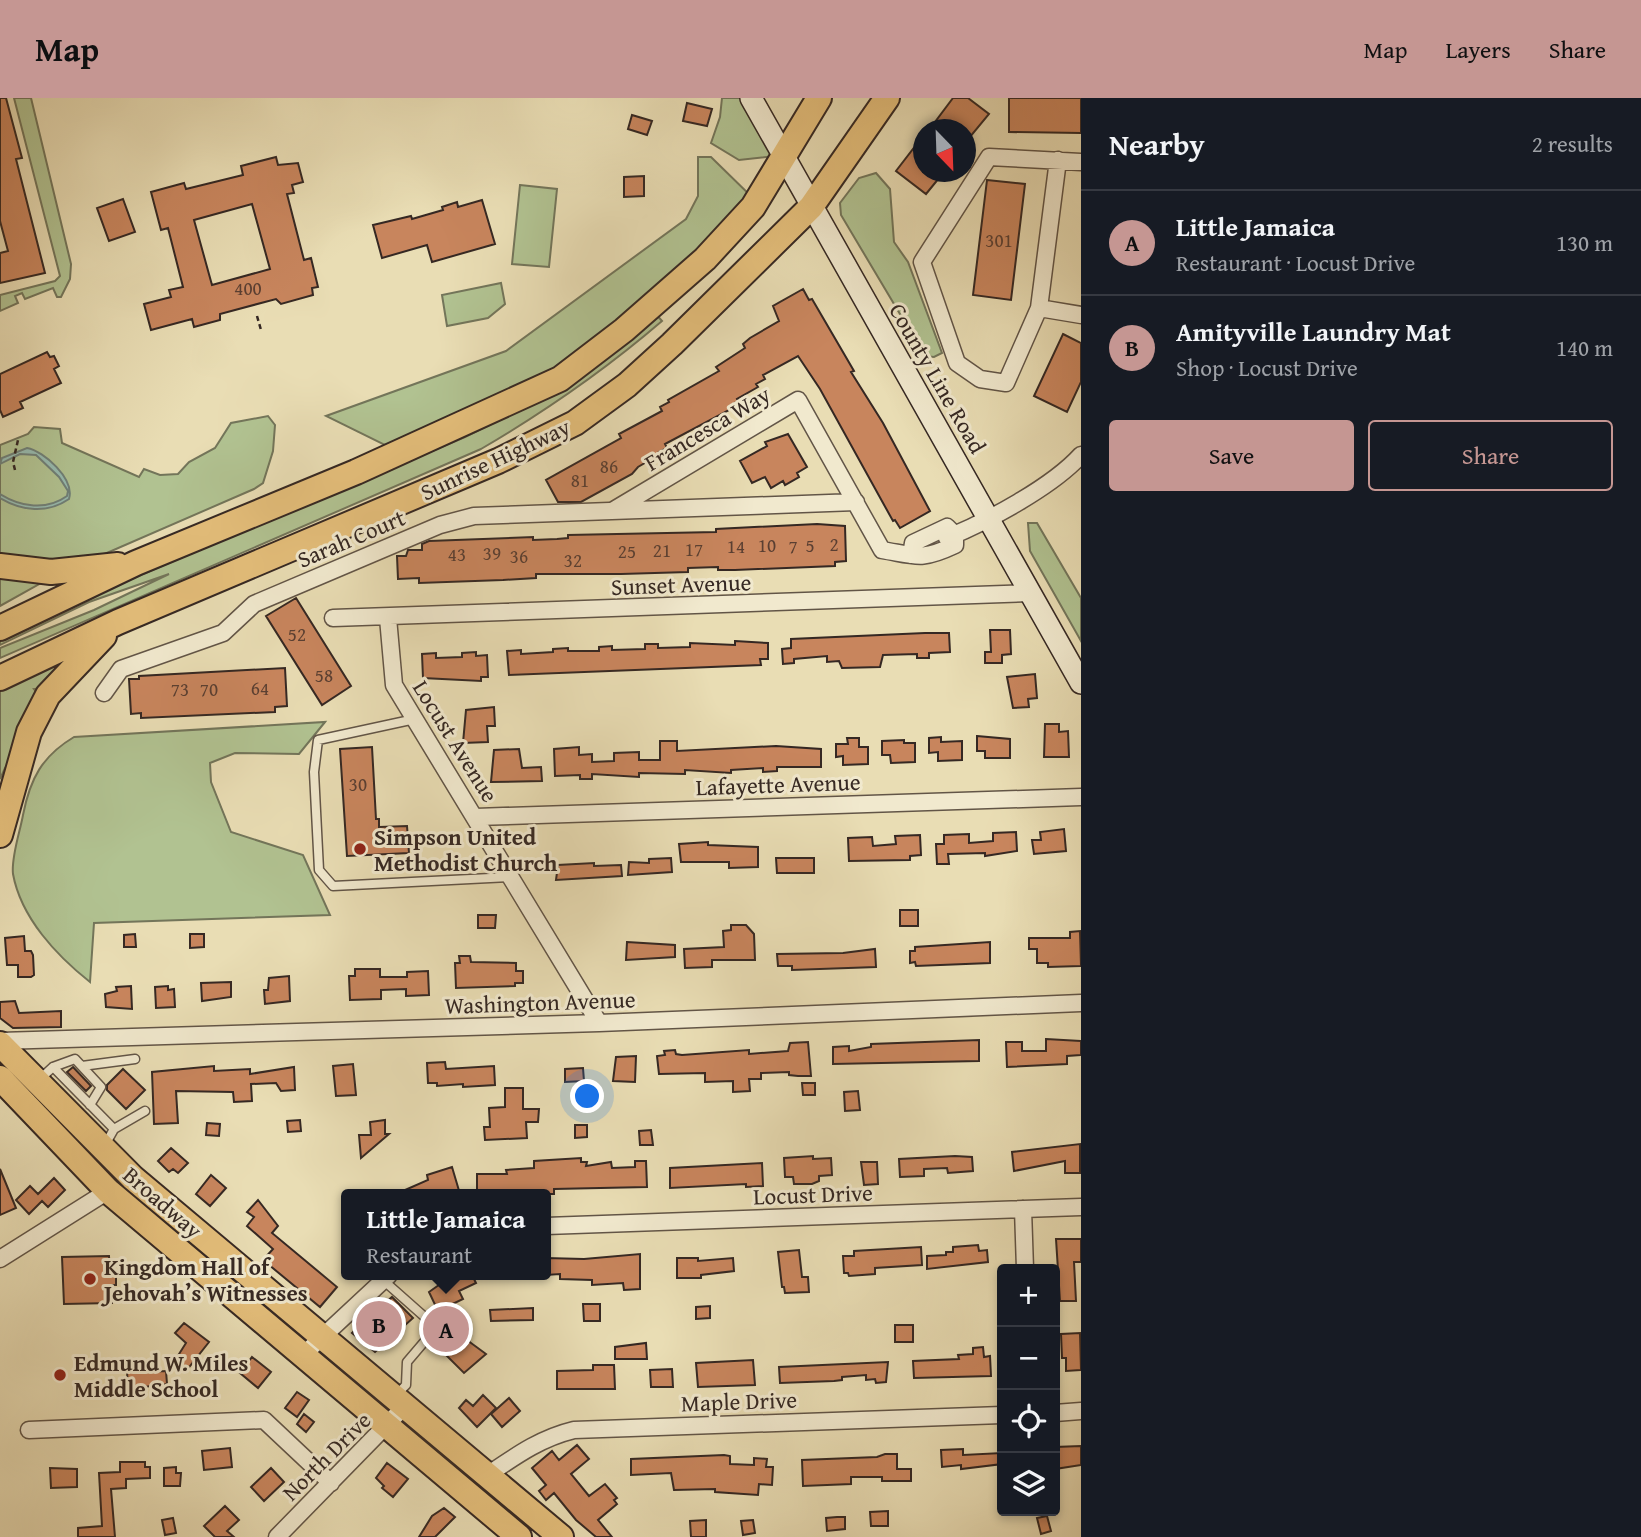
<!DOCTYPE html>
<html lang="en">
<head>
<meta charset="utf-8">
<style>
	body { margin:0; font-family:"Gentium Book Plus",serif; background:#242831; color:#f1f3f6 }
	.controls { position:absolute; right:21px; bottom:21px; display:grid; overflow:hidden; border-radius:7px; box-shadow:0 4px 10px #0003 }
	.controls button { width:63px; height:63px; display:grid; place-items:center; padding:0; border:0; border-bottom:2px solid #363941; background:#171b24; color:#f1f3f6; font:35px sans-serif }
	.compass { position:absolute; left:913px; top:21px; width:63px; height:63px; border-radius:50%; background:#171b24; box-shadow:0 4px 10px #0003; rotate:157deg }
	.you { position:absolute; left:588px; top:999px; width:24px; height:24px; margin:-18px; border:5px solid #fff; border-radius:50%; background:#1a73e8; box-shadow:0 0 0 10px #1a73e833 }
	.badge { display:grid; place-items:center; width:46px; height:46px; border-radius:50%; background:#c59692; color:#111; font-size:23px; font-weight:700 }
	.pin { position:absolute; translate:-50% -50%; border:4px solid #fff; box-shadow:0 2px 7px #0006 }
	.popup { position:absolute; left:341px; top:1091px; width:210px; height:91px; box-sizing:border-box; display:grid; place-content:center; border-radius:7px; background:#171b24; filter:drop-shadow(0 2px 5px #0005); font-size:23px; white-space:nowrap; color:#9ea1a6 }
	.popup b { font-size:26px; color:#f1f3f6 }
	.popup::after { content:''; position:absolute; left:50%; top:100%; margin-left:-14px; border:14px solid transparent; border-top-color:#171b24 }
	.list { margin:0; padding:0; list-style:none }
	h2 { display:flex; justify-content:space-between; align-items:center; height:91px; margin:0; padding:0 28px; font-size:30px }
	h2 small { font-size:23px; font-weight:400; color:#9ea1a6 }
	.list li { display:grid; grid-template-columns:46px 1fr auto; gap:21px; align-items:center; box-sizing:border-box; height:105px; padding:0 28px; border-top:2px solid #363941 }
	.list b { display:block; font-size:26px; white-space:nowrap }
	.list p { margin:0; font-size:23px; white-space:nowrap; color:#9ea1a6 }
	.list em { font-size:23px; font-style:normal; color:#9ea1a6 }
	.actions { display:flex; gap:14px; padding:21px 28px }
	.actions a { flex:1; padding:16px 0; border:2px solid #c59692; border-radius:7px; text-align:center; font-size:24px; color:#c59692 }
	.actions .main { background:#c59692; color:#111 }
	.icon { flex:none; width:38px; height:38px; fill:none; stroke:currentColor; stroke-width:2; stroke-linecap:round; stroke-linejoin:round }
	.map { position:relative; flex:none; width:1081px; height:1439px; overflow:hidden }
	header { display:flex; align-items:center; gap:42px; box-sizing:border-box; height:98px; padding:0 35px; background:#c59692; color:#111 }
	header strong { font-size:33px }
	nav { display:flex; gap:38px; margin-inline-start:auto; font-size:24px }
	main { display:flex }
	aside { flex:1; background:#171b24 }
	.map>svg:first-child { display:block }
	.green { fill:#b1c291; stroke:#73755a; stroke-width:2 }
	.water { fill:#97bbb0; stroke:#708078; stroke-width:2 }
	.building { fill:#c8855d; stroke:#352823; stroke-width:2; fill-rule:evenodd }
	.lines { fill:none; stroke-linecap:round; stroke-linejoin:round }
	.service-casing { stroke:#625547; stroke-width:11 }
	.minor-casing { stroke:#625547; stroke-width:19 }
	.secondary-casing { stroke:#352823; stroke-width:24 }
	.primary-casing { stroke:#352823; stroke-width:28 }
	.trunk-casing { stroke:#352823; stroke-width:28 }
	.path { stroke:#352823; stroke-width:2.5; stroke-dasharray:5 3.5; stroke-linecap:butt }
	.service { stroke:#f1e9ce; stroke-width:8 }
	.minor { stroke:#f1e9ce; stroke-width:16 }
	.secondary { stroke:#f1e9ce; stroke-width:21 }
	.primary { stroke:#e4be7a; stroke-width:24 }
	.trunk { stroke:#e4be7a; stroke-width:24 }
	.poi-dot { fill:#8f2418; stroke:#f1e9ce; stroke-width:2.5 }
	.labels { text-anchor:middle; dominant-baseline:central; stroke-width:6; stroke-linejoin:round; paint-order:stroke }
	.number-label { font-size:19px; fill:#5a3f32 }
	.street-label { font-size:23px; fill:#352823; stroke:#f1e9ce }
	.poi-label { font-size:23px; font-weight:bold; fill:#352823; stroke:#f1e9ce; text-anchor:start }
</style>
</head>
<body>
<header>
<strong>Map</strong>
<nav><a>Map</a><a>Layers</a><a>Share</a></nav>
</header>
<main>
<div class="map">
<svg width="1081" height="1439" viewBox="0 0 1081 1439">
	<rect width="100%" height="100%" fill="#e9ddb4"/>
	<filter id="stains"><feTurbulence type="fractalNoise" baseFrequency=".00286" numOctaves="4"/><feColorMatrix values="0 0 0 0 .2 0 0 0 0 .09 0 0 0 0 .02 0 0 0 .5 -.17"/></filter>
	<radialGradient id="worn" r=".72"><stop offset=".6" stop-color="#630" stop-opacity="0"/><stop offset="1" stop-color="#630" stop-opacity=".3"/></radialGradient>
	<!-- green -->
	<path class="green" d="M14,0H31L71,166L70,181L61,199H57L53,190L25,201L22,195L15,198L18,205L0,213V197L55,183L60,178Z
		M722,0H751L784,57L739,62L711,45L720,19Z
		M698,59H711L756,103L615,239L399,354L326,318L506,253L686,121L698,98Z
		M876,75L890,91L894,144L908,164L942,255L934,259L925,258L841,117L840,105L859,80Z
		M520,87L557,91L549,169L512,166Z
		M501,185L505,206L488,220L447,228L442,197Z
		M655,215L662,223C605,272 546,313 481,351L0,560V550L94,512L169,476L89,504L0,547V537L465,339L514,315Z
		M268,318L275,327L273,353L263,385L254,391L93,461L70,467L0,461V347L28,336L34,329L60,331L62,345L139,379L144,371L160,377L178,376L189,364L215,350L231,325Z
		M1028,425H1037L1081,500V543L1030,453Z
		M0,475L40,482L41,485L0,508Z
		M63,563L43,590L34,591L39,597L13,674L5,670L0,681V591Z
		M325,624L299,656L235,655L210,665L211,684L231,734L303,757L330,817L94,825L90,884C57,858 21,820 13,776C11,759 20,734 23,717C30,681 42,658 74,639Z"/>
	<!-- water -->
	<path class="water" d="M27,350C44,353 75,381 69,401C47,416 22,413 0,400V396C21,409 46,413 67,398L68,393L59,379L36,357L20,356L0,366L2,360Z"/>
	<!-- building -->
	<path class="building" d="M0,0H6L22,60L16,61L45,175L0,185V155L8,153L0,123Z
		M953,0H968L989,16L965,45V32H929Z
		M1009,0H1081V35L1009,34Z
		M687,5L712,11L707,28L683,23Z
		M632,17L652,23L647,37L628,31Z
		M923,38V74H944L926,96L896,73Z
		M276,59L278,67L298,65L303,84L292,87L294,95L287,96L304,162L311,160L318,189L312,190L313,197L281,206L276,201L220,216V222L194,229L192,221L151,232L144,206L171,199L169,192L183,189L168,130L161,132L151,94L184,85L186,91L243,77L241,68ZM252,106L270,171L212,187L194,122Z
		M644,78V98L624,99V79Z
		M987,82L1025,86L1011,202L973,197Z
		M123,101L135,134L109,143L97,110Z
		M482,102L495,146L432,164L427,147L382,160L373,127L411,118L412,121L443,112L442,109L457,104L458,109Z
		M803,191L809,202L812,201L854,273L851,274L883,325L930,413L900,430L895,422L893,423L820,291L798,258L763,277L765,281L756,286L758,289L737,301L738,303L731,307L733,310L665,346L667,350L659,354L660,356L638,369L632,376L581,404H558L546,382L621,340L619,336L662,313L660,309L669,304L668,302L719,273L716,269L745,250L743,246L750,240L779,223L773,208Z
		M1063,236L1081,245V284L1067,314L1034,298Z
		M47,254L50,259L54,258L59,268L54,271L61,285L20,304L23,310L3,319L0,312V276Z
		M788,336L807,369L797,375L799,379L785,387L783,383L771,390L765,379L752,385L740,363L767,348L765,344Z
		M817,426L845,428L846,463L835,464V468L735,472H718V469L688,470V474L621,476H536V480L503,482L419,485V480L398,481L397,458H406L408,452H422V446L429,443L533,439V442L557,441L568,440V437L716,434V431Z
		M296,500L351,588L322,607L266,518Z
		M990,532H1010L1011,556L1002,557V565H985V554H991Z
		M925,535H949L950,554L929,555V560H917V556L883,557L880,569L842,570L839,563L827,564V558L794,561V565L783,566L782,551L791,550V541Z
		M735,543L768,545V561H760L761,567L509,577L507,553L521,552V556L553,554V551L568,550V553H599V549L612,548V552L645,551V546H658V550L690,549V545L735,547Z
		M476,554V558L487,557L488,579H481V583L423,580L422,556L436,555V560L462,559V555Z
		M285,570L287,608L275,609V614L141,620V615L131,616L129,581H139V578Z
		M1035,576L1037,600L1028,601L1029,609L1013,610L1007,579Z
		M494,609L495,628H487L488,644L463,645L466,612Z
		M1045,626H1059V634L1068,633L1069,659H1044Z
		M977,638L1010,641V660H985V653H977Z
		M941,639V644L962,643V662L938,663V654L929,655V640Z
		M847,640H859V649H868V666L843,667V658L836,659V646H848Z
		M904,642V645H915V664L891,665L890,657H882V643Z
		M660,643H677V653L776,648L821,651V669H777V673L763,674V670L731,672V675L685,672V676L639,675V679L592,676V681H580V677L555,678L554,651L579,649V657L592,656V664L614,663V655L639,654V662H660Z
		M372,649L376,721H379V729L407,728L409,755L347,758L340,651Z
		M519,651L522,670L541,669L542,683L491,684L494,652Z
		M1064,731L1066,753L1034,756L1032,742H1041L1040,734Z
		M1016,734L1017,753L985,758V755L948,756L949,766H937L936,746H944V737L969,736V745L993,743V735Z
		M920,737L921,757L910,758V762L849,763L848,740L872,739L873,748L896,746L895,738Z
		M708,744V747L758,749V769L729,770V764H681L679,746Z
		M671,760L672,774L628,777L629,764L649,765V761Z
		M776,760H814V775H777Z
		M594,765V768L621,767L622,778L556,782L558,767Z
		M900,812H918V828H900Z
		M478,817H496L495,830H478Z
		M731,827H746L754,836L755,862H712V869L685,870L684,851L724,849L723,833L731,832Z
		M1080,833L1081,868L1048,869V865H1037V851H1029V840H1070V834Z
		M135,836L136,849H124V837Z
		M190,836H204V849L190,850Z
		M24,838L25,853H31L33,857L34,877L31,879H18V867H7L5,840Z
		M627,844L675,847V859L626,862Z
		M990,844V865L916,868L915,864L910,865V853H915V849Z
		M875,851L876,869L792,872V868H778L777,856L843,855Z
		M459,858H470L471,864L516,865V873H523V885H515V888L456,890L455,865H460Z
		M355,871H380V879H407V874L428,873L429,897L406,898V891L381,892V901L350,902L349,878H355Z
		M289,878L290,903L265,906L264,892H268L269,880Z
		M231,884V899L202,903L201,885Z
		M131,888L132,911L106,909L105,896L117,893L116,889Z
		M168,888V892L174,891L175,909L156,910L155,889Z
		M15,903L19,915L61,913V929L13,930L0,920V904Z
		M1046,941L1081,943V957L1067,958V966L1007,969L1006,944H1022V953H1046Z
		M979,942V963L833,966V949L849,948V953L871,949V946Z
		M808,944L811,978H798L789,977V974L761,975V981H749L750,993L733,994V983L705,984V975L659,976L657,958L665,957L664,953L675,952L676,956L682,957L749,952V956L788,953L790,945Z
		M636,958L635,984L613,983L616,959Z
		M445,964L446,971L494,968L495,987L463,989V986L437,988V985H428L427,965Z
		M353,966L356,997L336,998L333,968Z
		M214,968V973L250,971V976L294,969L295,992L281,993L276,985L251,986L252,1003L234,1004L233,994L176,993L178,1025L154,1026L152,974Z
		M73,969L91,988L86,993L67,974Z
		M583,970L584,983L565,984V971Z
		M123,971L145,992L126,1011L107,992V987Z
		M802,985H815V997H803Z
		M505,990H523V1011H539L538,1024H526L527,1040L485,1042L484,1029H490L489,1010L505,1009Z
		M858,993L860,1012L845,1013L844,994Z
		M300,1022L301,1033L288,1034L287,1023Z
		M385,1022V1036H389L361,1060L359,1037H371L370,1024Z
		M207,1025L220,1026L219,1038L206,1037Z
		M575,1027H587V1039L575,1040Z
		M651,1032L653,1047H640L639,1033Z
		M1080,1046V1075H1065V1063L1014,1073L1012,1054Z
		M171,1050L188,1065L178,1075L173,1071L169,1074L158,1063Z
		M813,1058V1061L831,1060L832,1077L819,1078V1083L812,1086H794L793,1079H785L784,1060Z
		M955,1058L972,1059L973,1073L948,1075L947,1070L924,1071V1078L900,1079L899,1061Z
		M581,1060V1064H587L586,1068L611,1064L612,1070L635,1069V1063H646L647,1089L554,1091V1096H477V1076H507L506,1072L534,1070V1063Z
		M861,1064H877L878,1086L864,1087Z
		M762,1065L763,1088L746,1089V1086L670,1090V1070Z
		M452,1069L460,1096H396L428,1082L427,1077Z
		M0,1071L16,1110L0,1117Z
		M211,1077L226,1090L210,1108L196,1096Z
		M54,1080L65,1092L48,1109L42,1103L29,1116L16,1102L30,1088L38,1096Z
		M258,1102L278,1128L272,1135L337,1189L320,1209L263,1162L273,1151L247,1128L254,1119L247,1114Z
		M1056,1141H1081V1164H1074L1076,1203H1060Z
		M978,1147L979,1153L987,1152L988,1164L927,1171V1158L946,1157V1154H953V1149Z
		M921,1149L922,1167L875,1170V1176L849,1178L848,1175H844L843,1158H854V1153Z
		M799,1152L802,1179H808L809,1194L785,1195L784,1189H782L778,1154Z
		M640,1156V1191L624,1192L623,1185L592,1187V1182L560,1181V1176L546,1177V1160L584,1161Z
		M109,1158L110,1174H116V1187H111L112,1205L64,1206L62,1159Z
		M677,1160H698V1163L733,1160L734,1173L701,1177V1180H677Z
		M453,1177H472L476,1185L459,1193L463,1201L438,1213L429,1194Z
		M392,1199L413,1220L375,1254L352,1235Z
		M583,1206H600V1223H584Z
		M710,1208V1220L696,1221V1209Z
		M533,1210V1222L491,1223L490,1212Z
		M184,1225L209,1244L186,1273L174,1264L186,1245L175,1235Z
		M895,1227H913V1244H895Z
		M452,1231L486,1256L464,1275L443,1254L450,1248L442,1240Z
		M1080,1235L1081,1272L1066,1273V1260H1062L1061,1236Z
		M646,1245L647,1261H615V1249Z
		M983,1249L984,1259L990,1258L991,1278L914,1280L913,1263L959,1261L958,1257L973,1256V1250Z
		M252,1259L271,1274L258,1290L240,1275Z
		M753,1262L755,1287L698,1289L696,1265Z
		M888,1264L886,1284L876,1285L875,1281L866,1282V1277L842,1279V1282L834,1283L780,1285L779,1269Z
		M593,1267H614L615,1291H557V1273L593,1272Z
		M150,1271V1274L166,1273L167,1286L128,1291L127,1273Z
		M672,1271L673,1289H651L650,1272Z
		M297,1294L309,1302L297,1319L285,1310Z
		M483,1297L496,1310L477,1329L459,1310L466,1302L473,1308Z
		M509,1300L520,1313L502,1329L491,1316Z
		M304,1316L314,1324L306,1334L297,1326Z
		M577,1347L589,1361L571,1376L589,1398L605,1386L617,1400L614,1402L617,1406L598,1422L612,1439H596L576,1422L554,1395L546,1402L539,1393L546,1387L532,1370L552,1353L559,1362Z
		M1081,1348V1367L1055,1371V1349Z
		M230,1350L232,1369L204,1372L202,1353Z
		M963,1351V1357L1002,1355V1366L961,1371V1367L942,1369L941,1352Z
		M885,1356H897V1371H911V1383H882V1379H851V1386L803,1388L802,1362L877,1359Z
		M724,1357L730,1358V1366L754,1367V1360L767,1361L766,1369H773L772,1387L759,1386L758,1397L715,1394V1391L674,1392L671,1375L631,1377V1361Z
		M120,1364H145V1369H150V1380L126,1381V1390L111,1391L115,1439H78V1430L102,1428L99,1375L120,1374Z
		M387,1365L408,1381L393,1399L382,1390L384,1388L376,1380Z
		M176,1369V1375H181L180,1388H164V1370Z
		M50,1370L77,1371V1389L51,1390Z
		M271,1370L284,1384L264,1403L251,1389Z
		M225,1408L239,1422L227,1433L234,1439H215L204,1428Z
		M444,1410L455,1419L435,1439H419L432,1418Z
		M888,1413V1428H871L870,1414Z
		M1047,1418L1051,1433L1041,1436L1037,1420Z
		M837,1419H845V1431L827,1433L826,1420Z
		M173,1420L176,1435L165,1437L162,1422Z
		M706,1422V1439H691L690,1423Z
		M753,1422L755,1435L743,1437L741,1423Z"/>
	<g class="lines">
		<!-- service casing -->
		<g class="service-casing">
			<path id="service" d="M415,621L318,642L314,674L319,772L333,788L512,779
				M82,968L135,961
				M53,969L75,961L101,989L90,1007
				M40,981L53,969L114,1031L105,1047
				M114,1031L145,1013
				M383,1182L427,1221L430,1237L407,1264L406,1287L397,1296"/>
		</g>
		<!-- minor casing -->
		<g class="minor-casing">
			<path id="minor" d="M1058,62L1039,210L1006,285L980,281L957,265L922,164L989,59L1081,64
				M1039,210L1081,217
				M612,413L798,302L882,452C917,458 921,463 955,447V437L947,429L913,445L911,457
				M947,440C988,423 1052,389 1081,357
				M333,520L1030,495
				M388,520L394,587L599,925
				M104,595L121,571L223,535L254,506L440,427L474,418L856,404
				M476,719L1081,699
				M0,943L599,925L1081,905
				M1023,1111L1025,1171
				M546,1128L1081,1109
				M0,1161L108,1093
				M303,1257L389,1177
				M1055,1315L1081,1313
				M29,1332L264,1322L331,1385
				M489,1376C517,1357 541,1340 574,1332L1002,1317
				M277,1439L406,1307"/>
		</g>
		<!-- secondary casing -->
		<g class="secondary-casing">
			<path id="secondary" d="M751,0L1081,585"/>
		</g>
		<!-- primary casing -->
		<g class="primary-casing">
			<path id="primary" d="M0,946L133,1080L561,1439
				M0,980L108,1093L519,1439"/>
		</g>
		<!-- trunk casing -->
		<g class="trunk-casing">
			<path id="trunk" d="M0,468L51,474L118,467
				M0,530L136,465L356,374L560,281L624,232L705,161L753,109L819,0
				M0,580L118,524L498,363L575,325L627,287L672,246L811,109L887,0
				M0,737L29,634L48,597L104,538"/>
		</g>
		<!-- path -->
		<path class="path" d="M257,218L261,232
			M15,372L13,364L18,342"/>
		<!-- service -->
		<use href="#service" class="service"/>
		<!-- minor -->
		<use href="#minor" class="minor"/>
		<!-- secondary -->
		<use href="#secondary" class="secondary"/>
		<!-- primary -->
		<use href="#primary" class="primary"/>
		<!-- trunk -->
		<use href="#trunk" class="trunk"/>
	</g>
	<!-- markers -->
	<g class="poi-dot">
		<circle cx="360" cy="751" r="7"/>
		<circle cx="90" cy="1181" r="7"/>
		<circle cx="60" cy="1277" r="7"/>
	</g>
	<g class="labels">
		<!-- number labels -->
		<g class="number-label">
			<text x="999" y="142">301</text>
			<text x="248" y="190">400</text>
			<text x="609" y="368">86</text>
			<text x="580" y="382">81</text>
			<text x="834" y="446">2</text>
			<text x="767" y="447">10</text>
			<text x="810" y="447">5</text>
			<text x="736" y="448">14</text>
			<text x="793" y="448">7</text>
			<text x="694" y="451">17</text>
			<text x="662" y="452">21</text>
			<text x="627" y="453">25</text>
			<text x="492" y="455">39</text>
			<text x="457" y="456">43</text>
			<text x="519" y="458">36</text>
			<text x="573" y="462">32</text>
			<text x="297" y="536">52</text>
			<text x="324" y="577">58</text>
			<text x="260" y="590">64</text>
			<text x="180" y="591">73</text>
			<text x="209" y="591">70</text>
			<text x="358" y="686">30</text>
		</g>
		<!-- street labels -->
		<g class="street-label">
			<text transform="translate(938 280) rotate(60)">County Line Road</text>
			<text transform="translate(707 330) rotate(-31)">Francesca Way</text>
			<text transform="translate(495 361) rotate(-25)">Sunrise Highway</text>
			<text transform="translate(351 440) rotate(-23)">Sarah Court</text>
			<text transform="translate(681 486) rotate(-2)">Sunset Avenue</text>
			<text transform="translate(456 643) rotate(58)">Locust Avenue</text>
			<text transform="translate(778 686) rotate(-2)">Lafayette Avenue</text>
			<text transform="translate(540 904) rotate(-2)">Washington Avenue</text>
			<text transform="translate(813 1096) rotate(-2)">Locust Drive</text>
			<text transform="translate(163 1104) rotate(41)">Broadway</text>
			<text transform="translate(739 1303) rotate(-2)">Maple Drive</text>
			<text transform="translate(326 1358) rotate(-45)">North Drive</text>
		</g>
		<!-- poi labels -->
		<g class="poi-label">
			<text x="374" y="738">Simpson United<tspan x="374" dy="26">Methodist Church</tspan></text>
			<text x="104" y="1168">Kingdom Hall of<tspan x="104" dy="26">Jehovah’s Witnesses</tspan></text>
			<text x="74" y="1264">Edmund W. Miles<tspan x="74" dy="26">Middle School</tspan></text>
		</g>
	</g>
	<rect width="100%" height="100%" filter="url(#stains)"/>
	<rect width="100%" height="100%" fill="url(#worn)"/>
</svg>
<div class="controls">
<button>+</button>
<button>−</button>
<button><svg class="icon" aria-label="locate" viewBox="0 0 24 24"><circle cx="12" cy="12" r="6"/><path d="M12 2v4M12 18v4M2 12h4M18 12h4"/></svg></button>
<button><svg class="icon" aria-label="layers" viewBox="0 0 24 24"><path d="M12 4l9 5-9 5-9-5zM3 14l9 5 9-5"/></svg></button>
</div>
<svg class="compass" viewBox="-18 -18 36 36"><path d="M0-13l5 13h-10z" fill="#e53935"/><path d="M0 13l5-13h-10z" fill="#9ea1a6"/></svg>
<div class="you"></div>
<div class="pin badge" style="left:446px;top:1231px">A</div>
<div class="popup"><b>Little Jamaica</b>Restaurant</div>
<div class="pin badge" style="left:379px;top:1226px">B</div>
</div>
<aside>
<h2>Nearby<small>2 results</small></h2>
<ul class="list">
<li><span class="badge">A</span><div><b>Little Jamaica</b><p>Restaurant · Locust Drive</p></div><em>130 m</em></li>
<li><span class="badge">B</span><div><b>Amityville Laundry Mat</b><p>Shop · Locust Drive</p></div><em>140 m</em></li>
</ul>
<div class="actions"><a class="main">Save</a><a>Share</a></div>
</aside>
</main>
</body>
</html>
